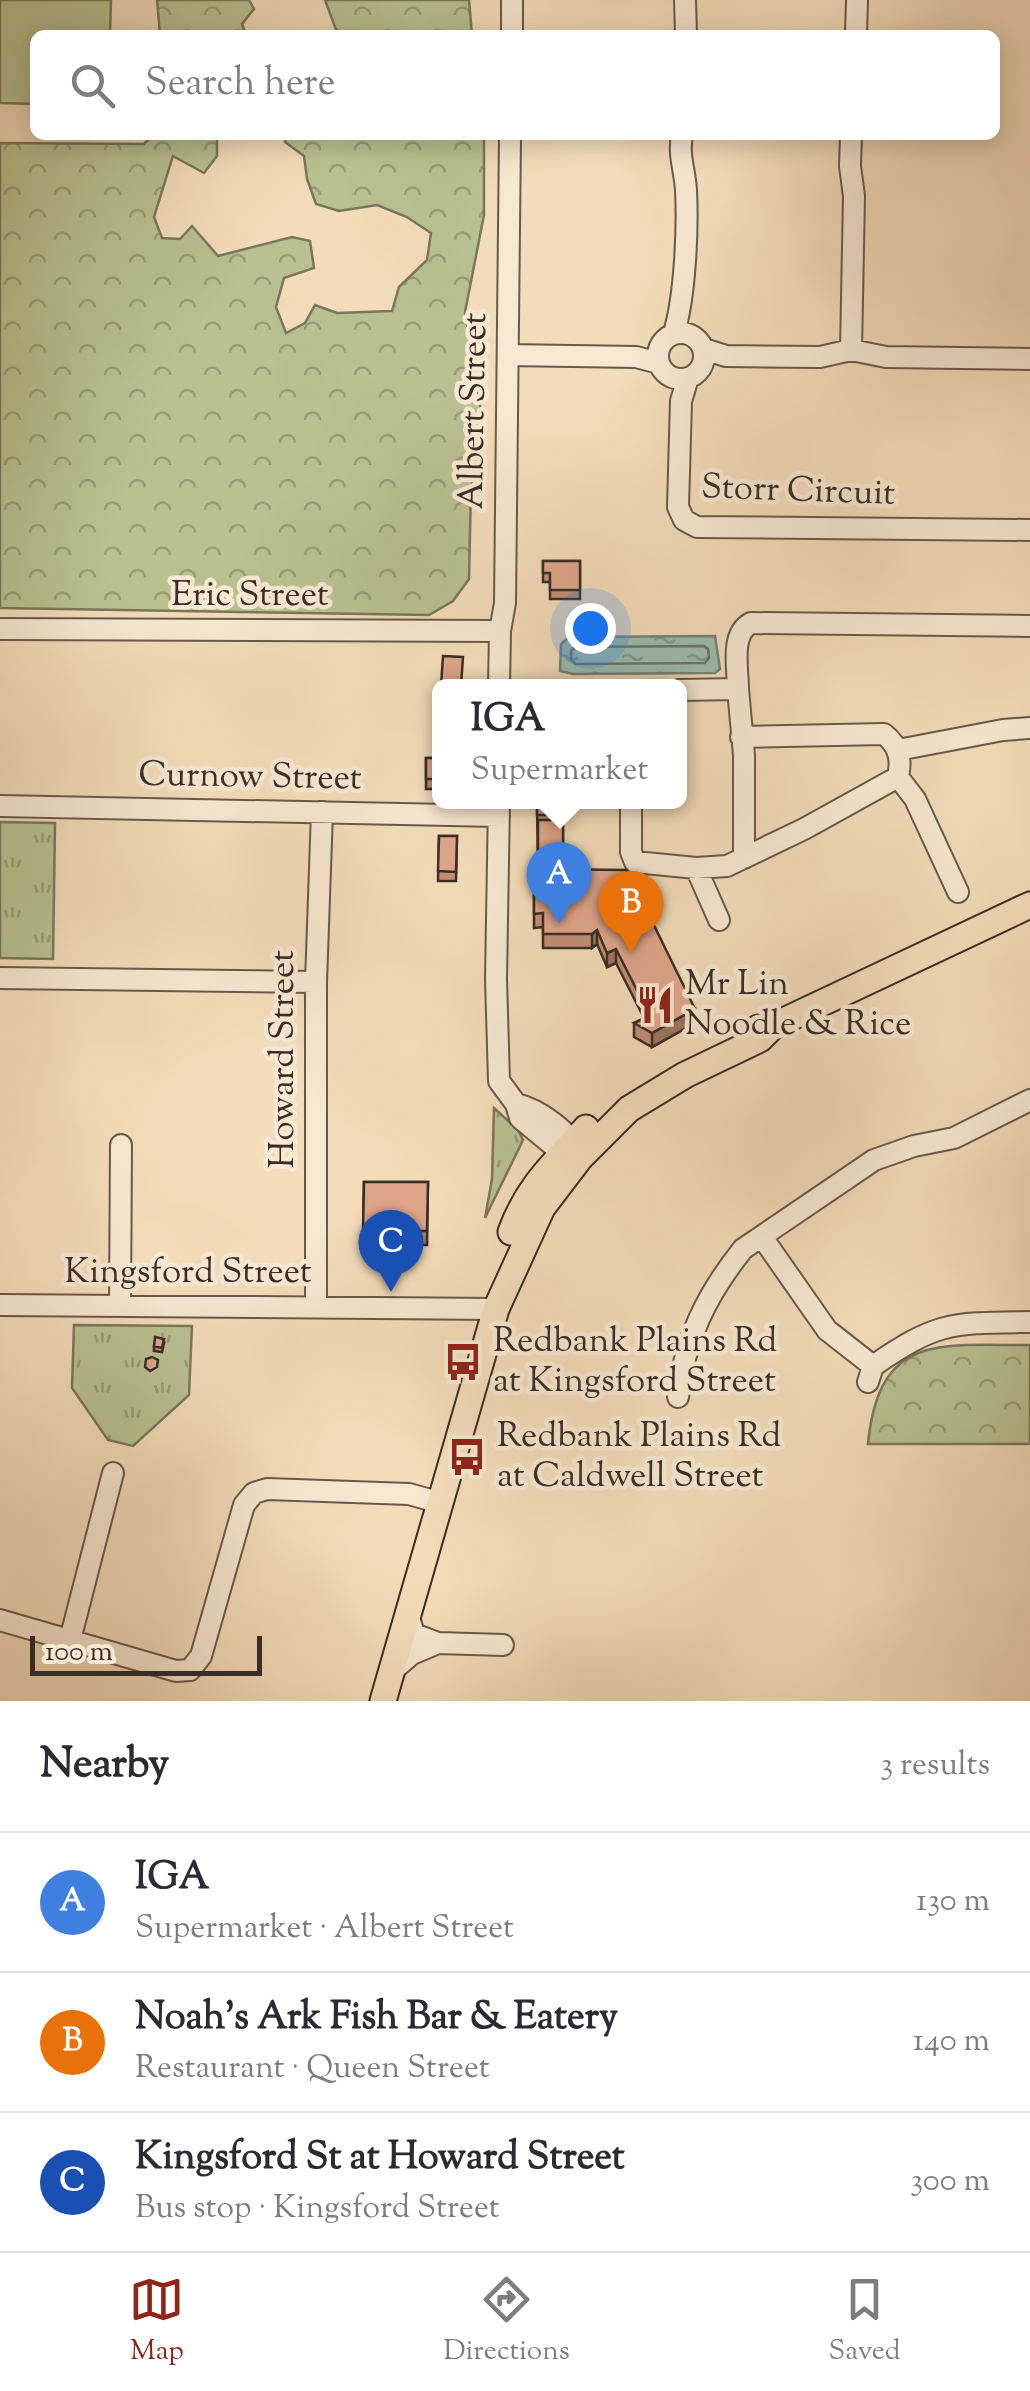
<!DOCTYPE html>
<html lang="en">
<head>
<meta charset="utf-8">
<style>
	body { margin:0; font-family:"Sorts Mill Goudy",serif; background:#f7f7f7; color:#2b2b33 }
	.scale { position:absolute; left:30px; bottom:25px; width:232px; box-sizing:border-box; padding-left:10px; border:5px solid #3a2d27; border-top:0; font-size:28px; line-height:35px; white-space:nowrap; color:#3a2d27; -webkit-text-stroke:8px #f7e8d2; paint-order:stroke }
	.you { position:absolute; left:590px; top:628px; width:35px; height:35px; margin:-25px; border:8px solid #fff; border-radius:50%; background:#1a73e8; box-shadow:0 0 0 15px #1a73e833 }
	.badge { display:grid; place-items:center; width:65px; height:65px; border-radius:50%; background:#8f2418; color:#fff; font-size:32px; font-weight:700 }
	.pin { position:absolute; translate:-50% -82px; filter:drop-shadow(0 2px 5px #0008) }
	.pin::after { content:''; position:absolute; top:52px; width:35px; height:30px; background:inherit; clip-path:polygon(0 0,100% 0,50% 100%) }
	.popup { position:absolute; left:432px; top:679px; width:255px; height:130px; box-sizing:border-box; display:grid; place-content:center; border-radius:15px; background:#fff; filter:drop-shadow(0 2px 8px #0005); font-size:32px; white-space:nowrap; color:#7c7c81 }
	.popup b { font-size:38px; color:#2b2b33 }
	.popup::after { content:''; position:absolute; left:50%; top:100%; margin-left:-20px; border:20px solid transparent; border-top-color:#fff }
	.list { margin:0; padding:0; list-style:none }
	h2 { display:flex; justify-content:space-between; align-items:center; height:130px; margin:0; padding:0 40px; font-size:42px }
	h2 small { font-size:32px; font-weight:400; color:#7c7c81 }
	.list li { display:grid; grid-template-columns:65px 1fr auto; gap:30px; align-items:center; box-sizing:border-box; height:140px; padding:0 40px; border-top:2px solid #e1e1e2 }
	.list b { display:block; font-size:38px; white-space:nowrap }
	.list p { margin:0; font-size:32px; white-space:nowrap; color:#7c7c81 }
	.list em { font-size:32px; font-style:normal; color:#7c7c81 }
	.icon { flex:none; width:55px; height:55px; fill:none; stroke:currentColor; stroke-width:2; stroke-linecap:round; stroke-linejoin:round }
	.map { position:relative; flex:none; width:1030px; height:1701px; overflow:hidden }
	.search { position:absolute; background:#fff; box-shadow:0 5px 25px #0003; left:30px; right:30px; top:30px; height:110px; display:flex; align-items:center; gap:25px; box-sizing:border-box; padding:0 35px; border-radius:15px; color:#7c7c81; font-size:38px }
	.sheet { height:550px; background:#fff }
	nav { display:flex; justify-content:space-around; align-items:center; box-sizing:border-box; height:140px; border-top:2px solid #e1e1e2; background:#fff; font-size:28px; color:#7c7c81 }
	nav a { display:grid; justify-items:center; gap:5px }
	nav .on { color:#8f2418 }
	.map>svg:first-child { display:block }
	.grass { fill:url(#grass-tufts); stroke:#7a775c; stroke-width:2.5 }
	.forest { fill:url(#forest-crowns); stroke:#7a775c; stroke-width:2.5 }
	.pitch { fill:#b9c191; stroke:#7a775c; stroke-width:2.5 }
	.water { fill:url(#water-ripples); stroke:#748379; stroke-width:2.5 }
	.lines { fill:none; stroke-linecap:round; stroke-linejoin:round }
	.shore { stroke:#6a746c; stroke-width:2.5 }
	.minor-casing { stroke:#68594c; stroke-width:24 }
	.major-casing { stroke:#3a2d27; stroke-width:29 }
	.minor { stroke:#f7e8d2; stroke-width:20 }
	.major { stroke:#f3dcb9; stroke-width:25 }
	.wall { fill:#c18f77; stroke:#3a2d27; stroke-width:2.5 }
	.shaded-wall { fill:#9d7461; stroke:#3a2d27; stroke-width:2.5 }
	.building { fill:#e0a68a; stroke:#3a2d27; stroke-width:2.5 }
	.labels { text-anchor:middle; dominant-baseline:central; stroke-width:9; stroke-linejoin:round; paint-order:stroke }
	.street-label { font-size:35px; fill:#3a2d27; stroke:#f7e8d2 }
	.poi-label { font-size:35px; fill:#3a2d27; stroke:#f7e8d2; text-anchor:start }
</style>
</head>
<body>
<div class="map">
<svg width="1030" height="1701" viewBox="0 0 1030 1701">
	<defs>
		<pattern id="grass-tufts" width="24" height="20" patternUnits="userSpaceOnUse" patternTransform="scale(2.5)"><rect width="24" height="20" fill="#b9c191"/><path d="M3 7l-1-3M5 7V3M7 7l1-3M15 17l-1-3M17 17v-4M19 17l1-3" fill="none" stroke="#979d76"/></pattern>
		<pattern id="forest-crowns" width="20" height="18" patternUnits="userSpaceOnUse" patternTransform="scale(2.5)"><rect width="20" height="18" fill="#b9c191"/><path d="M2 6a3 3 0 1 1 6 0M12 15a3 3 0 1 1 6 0" fill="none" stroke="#979d76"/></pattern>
		<pattern id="water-ripples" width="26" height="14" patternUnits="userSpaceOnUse" patternTransform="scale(2.5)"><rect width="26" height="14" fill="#9bbcb0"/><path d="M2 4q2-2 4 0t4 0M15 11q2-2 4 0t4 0" fill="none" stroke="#7f998f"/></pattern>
	</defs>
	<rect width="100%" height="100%" fill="#f3dcb9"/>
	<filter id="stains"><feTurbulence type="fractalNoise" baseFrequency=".002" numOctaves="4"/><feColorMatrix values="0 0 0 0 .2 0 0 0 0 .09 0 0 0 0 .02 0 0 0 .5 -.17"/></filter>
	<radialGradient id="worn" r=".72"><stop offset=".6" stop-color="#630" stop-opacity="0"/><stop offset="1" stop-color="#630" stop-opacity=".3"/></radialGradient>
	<!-- grass -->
	<path class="grass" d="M0,822L55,823L53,959L0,958Z
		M494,1108L518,1130L523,1140L485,1218L492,1179Z
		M74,1325L192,1326L189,1395L133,1446L108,1440L72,1388Z"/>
	<!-- forest -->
	<path class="forest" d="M157,0H249L254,9L242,24L246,35H160Z
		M325,0H469L472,35H338Z
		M153,135H217V156L204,173L173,156L154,217L162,238L180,239L192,226L218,256L292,237L310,241L314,268L284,278L276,307L286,333L305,323L315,305L337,313L392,311L399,287L427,260L431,233L407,217L377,205L339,211L316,204L307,179L304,156L285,142L286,135H484V215L465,312L485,436L471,487L469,579L453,601L429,615L0,608V143L144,144Z
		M1030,1345V1444H868C879,1331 941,1346 1030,1345Z"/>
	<!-- pitch -->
	<path class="pitch" d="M0,0H111L110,35H35V104L0,103Z"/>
	<!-- water -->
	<path class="water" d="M715,636L720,669L715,673L573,674L560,671L561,644L569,637Z"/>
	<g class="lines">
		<!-- shore -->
		<path class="shore" d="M704,646L708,649L709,658L705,663L576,664L571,660V651L575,647Z"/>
		<!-- minor casing -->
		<g class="minor-casing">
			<path id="minor" d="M685,0L686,35
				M512,35V0
				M856,35L857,0
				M851,135L850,166L854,196L851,350
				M658 356a23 23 0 1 1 46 0a23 23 0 1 1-46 0Z
				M674,333C685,296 688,230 686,190C685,171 678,155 682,135
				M704,349L726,356L820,357L851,350L886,357L1030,359
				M508,355L636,357L659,363
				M688,378L681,401L678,507L684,520L697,527L1030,530
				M0,629L500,631
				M499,686L500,631L505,603L510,135
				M738,689L744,755V858
				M679,690L738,689C738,668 730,634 751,623L1030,626
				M898,750L1003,730L1030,728
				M898,777L915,799L958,892
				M499,802L496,979L499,1081L516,1104L520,1118L561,1152L577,1157
				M631,802V852L635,862L696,868L727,866L804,829L898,777C902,759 899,746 884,734L741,737
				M0,806L499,816
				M696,868L719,920
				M0,978L316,982
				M516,1104C538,1109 572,1132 578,1154
				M762,1237L827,1330L873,1366
				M0,1305L496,1309
				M120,1305L121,1145
				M316,1307V982L322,812
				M868,1382L873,1366C938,1321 952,1323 1030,1322
				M678,1397C684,1340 707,1294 743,1249L874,1160L914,1146L954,1138L1030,1100
				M0,1620L176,1671L190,1670L201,1656L244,1505L254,1493L267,1489L409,1494L441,1503
				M70,1640L113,1473
				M438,1643L503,1645
				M391,1672L412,1654L438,1643L414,1634L408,1614"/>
		</g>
		<!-- major casing -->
		<g class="major-casing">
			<path id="major" d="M758,1028L773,1026L1030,905
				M511,1232C528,1185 555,1163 586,1128
				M383,1701L496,1309L542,1208L580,1158L629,1109L685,1075L760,1039L773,1026"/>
		</g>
		<!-- minor -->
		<use href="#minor" class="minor"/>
		<!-- major -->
		<use href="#major" class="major"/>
	</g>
	<!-- wall -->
	<path class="wall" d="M543,561H580V599H550V582H543Z
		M426,758H439V789H426Z
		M537,802H563V869H538Z
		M439,836H457L456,881H438Z
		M534,869L628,885L649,916L695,1023L652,1047L634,1037V1023L644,1018L616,963L607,967L597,944L592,948H543V927L534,928Z
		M364,1182H428L427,1245L363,1244Z
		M164,1343L162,1352L154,1351V1346Z"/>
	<!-- shaded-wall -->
	<path class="shaded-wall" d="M597,930V944L592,948V934Z
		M616,949V963L607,967V953Z
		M695,1009V1023L652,1047V1033Z"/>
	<!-- building -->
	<path class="building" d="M543,561H580V590H550V573H543Z
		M443,656L463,657L461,686H441Z
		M426,758H439V779H426Z
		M537,802H563V815H537Z
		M538,820H563V859L538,860Z
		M439,836H457L456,872L438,871Z
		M534,869L627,870L628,885L637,882L649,907L646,909L695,1009L652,1033L634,1023L650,1016L616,949L607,953L597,930L592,934H543V913L534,914Z
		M364,1182H428L427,1231H363Z
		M155,1337L164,1339L162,1348L154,1346Z
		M152,1357L158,1360L157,1367L150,1371L145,1367L146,1359Z"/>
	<!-- icons -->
	<defs>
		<g id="restaurant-bare" transform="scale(3)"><path d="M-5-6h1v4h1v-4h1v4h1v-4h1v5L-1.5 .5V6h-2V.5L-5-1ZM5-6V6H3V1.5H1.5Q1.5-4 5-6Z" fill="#8f2418" stroke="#f7e8d2" stroke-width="2.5" paint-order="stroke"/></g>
		<g id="bus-bare" transform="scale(3)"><path d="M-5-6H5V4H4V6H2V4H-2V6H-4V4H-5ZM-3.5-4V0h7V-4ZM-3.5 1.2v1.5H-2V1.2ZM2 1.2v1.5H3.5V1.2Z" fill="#8f2418" stroke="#f7e8d2" stroke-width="2.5" paint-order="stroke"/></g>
	</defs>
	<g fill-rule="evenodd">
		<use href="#restaurant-bare" x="655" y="1005"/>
		<use href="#bus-bare" x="463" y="1362"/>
		<use href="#bus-bare" x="467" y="1457"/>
	</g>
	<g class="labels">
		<!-- street labels -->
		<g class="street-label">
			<text transform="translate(475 411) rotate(-89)">Albert Street</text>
			<text transform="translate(798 492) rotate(2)">Storr Circuit</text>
			<text x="250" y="596">Eric Street</text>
			<text transform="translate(250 778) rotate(1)">Curnow Street</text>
			<text transform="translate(284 1059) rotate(-90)">Howard Street</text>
			<text x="188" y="1273">Kingsford Street</text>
		</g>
		<!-- poi labels -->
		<g class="poi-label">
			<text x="685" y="985">Mr Lin<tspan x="685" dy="40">Noodle &amp; Rice</tspan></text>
			<text x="493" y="1342">Redbank Plains Rd<tspan x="493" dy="40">at Kingsford Street</tspan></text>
			<text x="497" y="1437">Redbank Plains Rd<tspan x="497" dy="40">at Caldwell Street</tspan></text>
		</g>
	</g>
	<rect width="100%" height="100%" filter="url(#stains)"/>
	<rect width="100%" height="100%" fill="url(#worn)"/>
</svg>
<div class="scale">100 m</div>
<div class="you"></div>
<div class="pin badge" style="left:559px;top:924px;background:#3f7fe0">A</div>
<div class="popup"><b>IGA</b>Supermarket</div>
<div class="pin badge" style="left:631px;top:953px;background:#e8710a">B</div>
<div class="pin badge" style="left:391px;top:1292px;background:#1a4fb4">C</div>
<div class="search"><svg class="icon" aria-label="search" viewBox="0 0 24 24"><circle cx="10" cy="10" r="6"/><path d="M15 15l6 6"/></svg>Search here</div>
</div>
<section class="sheet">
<h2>Nearby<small>3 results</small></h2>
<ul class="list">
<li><span class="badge" style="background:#3f7fe0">A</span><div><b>IGA</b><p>Supermarket · Albert Street</p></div><em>130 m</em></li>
<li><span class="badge" style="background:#e8710a">B</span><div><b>Noah's Ark Fish Bar &amp; Eatery</b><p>Restaurant · Queen Street</p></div><em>140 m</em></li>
<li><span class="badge" style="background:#1a4fb4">C</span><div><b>Kingsford St at Howard Street</b><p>Bus stop · Kingsford Street</p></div><em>300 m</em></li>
</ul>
</section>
<nav>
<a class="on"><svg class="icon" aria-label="map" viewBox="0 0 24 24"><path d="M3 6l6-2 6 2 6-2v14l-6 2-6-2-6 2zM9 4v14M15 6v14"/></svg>Map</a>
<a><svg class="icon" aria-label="directions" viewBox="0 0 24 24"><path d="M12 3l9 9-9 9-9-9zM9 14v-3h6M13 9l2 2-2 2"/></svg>Directions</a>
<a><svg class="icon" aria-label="saved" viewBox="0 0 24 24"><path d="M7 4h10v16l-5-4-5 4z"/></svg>Saved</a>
</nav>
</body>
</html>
